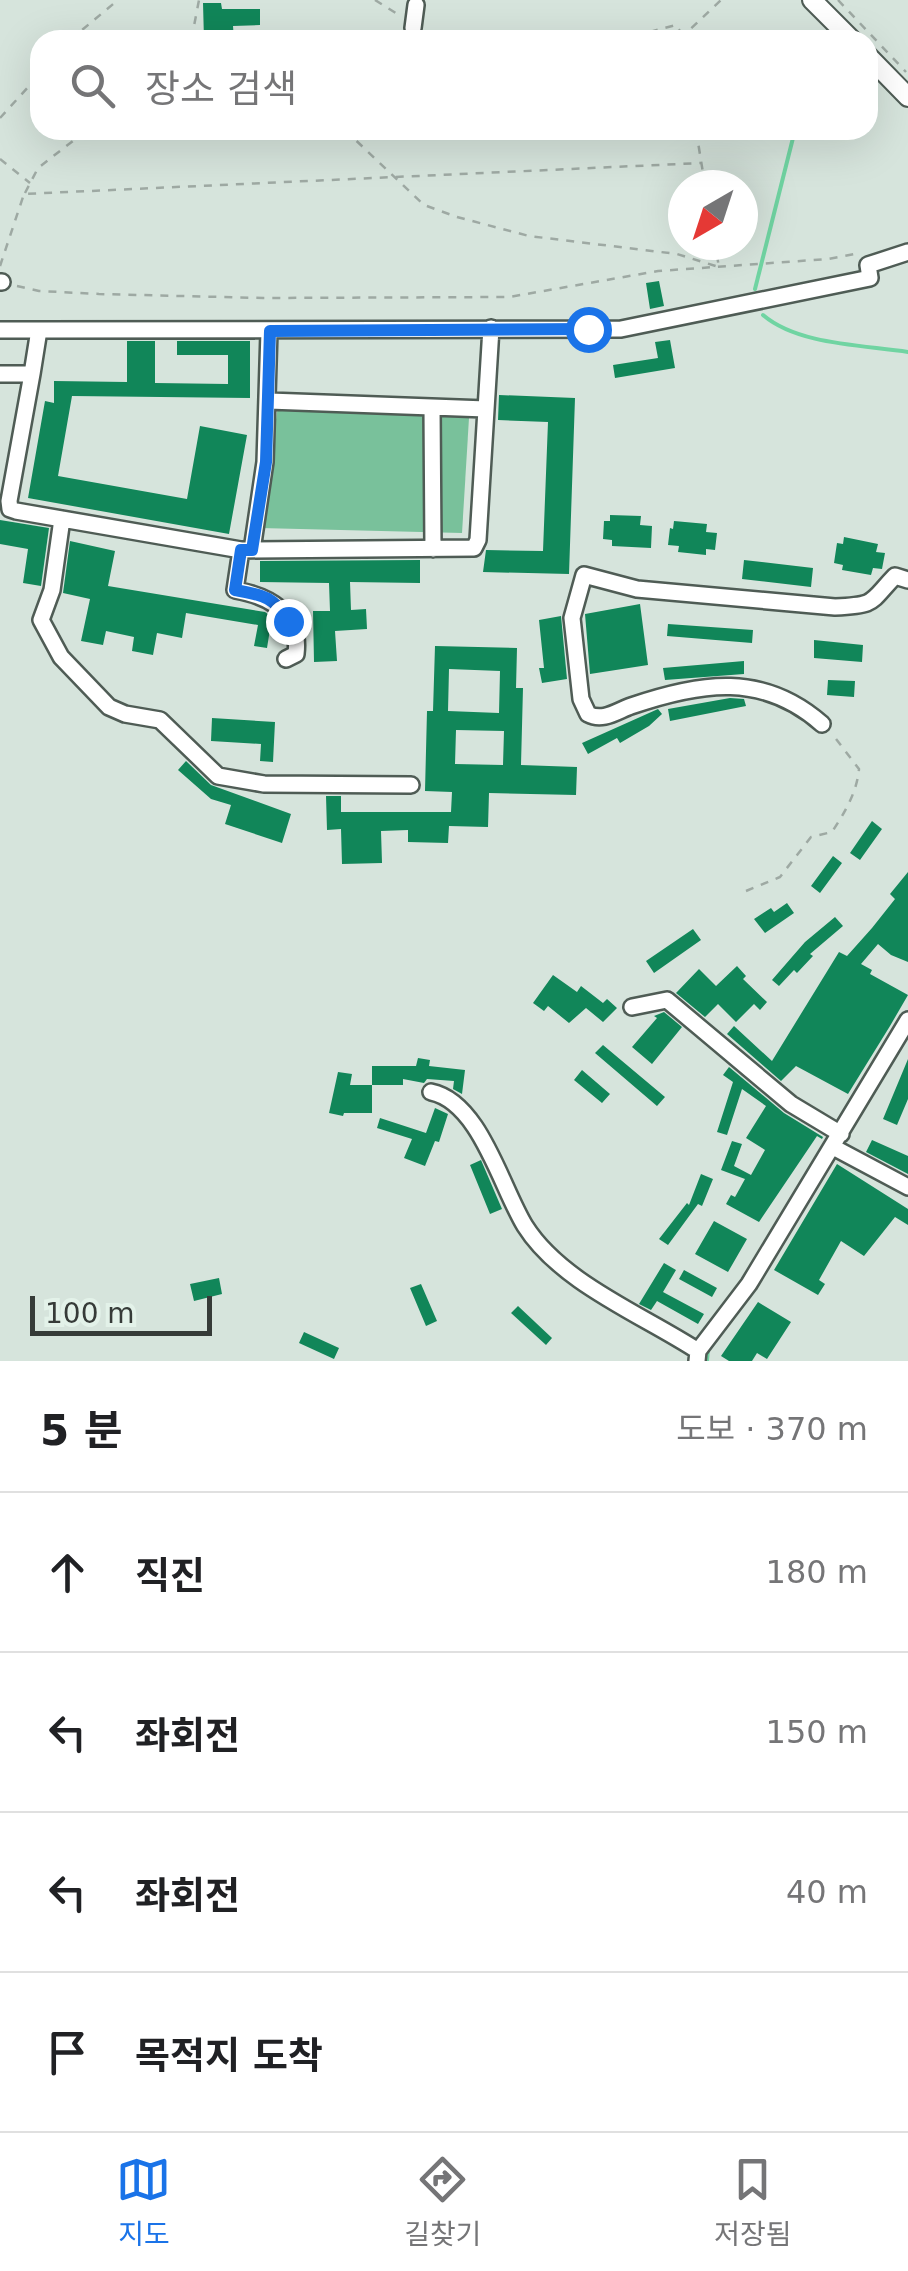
<!DOCTYPE html>
<html lang="ko">
<head>
<meta charset="utf-8">
<style>
	body { margin:0; font-family:"DejaVu Sans","Noto Sans KR",sans-serif; background:#f6f6f6; color:#202124 }
	.compass { position:absolute; left:668px; top:170px; width:90px; height:90px; border-radius:50%; background:#fff; box-shadow:0 10px 40px #0002; rotate:219deg }
	.scale { position:absolute; left:30px; bottom:25px; width:182px; box-sizing:border-box; padding-left:10px; border:5px solid #363b38; border-top:0; font-size:28px; line-height:35px; white-space:nowrap; color:#363b38; -webkit-text-stroke:8px #e3f2e9; paint-order:stroke }
	.stop { position:absolute; width:30px; height:30px; margin:-22px; border:8px solid #1a73e8; border-radius:50%; background:#fff }
	.stop.end { background:#1a73e8; border-color:#fff; box-shadow:0 2px 10px #0008 }
	.list { margin:0; padding:0; list-style:none }
	h2 { display:flex; justify-content:space-between; align-items:center; height:130px; margin:0; padding:0 40px; font-size:42px }
	h2 small { font-size:32px; font-weight:400; color:#757577 }
	.list li { display:grid; grid-template-columns:65px 1fr auto; gap:30px; align-items:center; box-sizing:border-box; height:160px; padding:0 40px; border-top:2px solid #e0e0e0 }
	.list b { display:block; font-size:38px; white-space:nowrap }
	.list em { font-size:32px; font-style:normal; color:#757577 }
	.icon { flex:none; width:55px; height:55px; fill:none; stroke:currentColor; stroke-width:2; stroke-linecap:round; stroke-linejoin:round }
	.map { position:relative; flex:none; width:908px; height:1361px; overflow:hidden }
	.search { position:absolute; background:#fff; box-shadow:0 10px 40px #0002; left:30px; right:30px; top:30px; height:110px; display:flex; align-items:center; gap:25px; box-sizing:border-box; padding:0 35px; border-radius:30px; color:#757577; font-size:38px }
	.sheet { height:770px; background:#fff }
	nav { display:flex; justify-content:space-around; align-items:center; box-sizing:border-box; height:140px; border-top:2px solid #e0e0e0; background:#fff; font-size:28px; color:#757577 }
	nav a { display:grid; justify-items:center; gap:5px }
	nav .on { color:#1a73e8 }
	.map>svg:first-child { display:block }
	.green { fill:#79c19b }
	.lines { fill:none; stroke-linecap:round; stroke-linejoin:round }
	.stream { stroke:#70d4a2; stroke-width:4 }
	.building { fill:#118659; fill-rule:evenodd }
	.minor-casing { stroke:#4f5c55; stroke-width:20 }
	.major-casing { stroke:#4f5c55; stroke-width:22 }
	.path { stroke:#9ea9a3; stroke-width:2.5; stroke-dasharray:8 8; stroke-linecap:butt }
	.minor { stroke:#fff; stroke-width:15 }
	.major { stroke:#fff; stroke-width:18 }
	.route { stroke:#1a73e8; stroke-width:12 }
</style>
</head>
<body>
<div class="map">
<svg width="908" height="1361" viewBox="0 0 908 1361">
	<rect width="100%" height="100%" fill="#d6e4dc"/>
	<!-- green -->
	<path class="green" d="M278,406L469,418L462,533L260,528Z"/>
	<g class="lines">
		<!-- stream -->
		<path class="stream" d="M755,289L795,130
			M763,315C798,345 863,345 908,352
			M707,1361L708,1349"/>
	</g>
	<!-- building -->
	<path class="building" d="M203,3H221L222,9H260V25L233,26L234,40H204Z
		M659,281L664,306L650,309L646,283Z
		M670,340L675,368L615,378L613,365L658,358L655,342Z
		M127,341H155V383L228,384V355H177V341H250V398L72,396L58,476L187,499L200,426L247,435L229,534L28,498L45,401L54,403V381L127,382Z
		M499,395L575,398L569,574L483,572L486,550L543,551L548,422L498,420Z
		M610,515L641,516L640,525L652,526L651,548L612,546V540L603,539L604,521H610Z
		M0,520L49,528L41,586L23,583L28,549L0,544Z
		M674,521L707,524L706,532L717,533L715,550L706,549V555L678,552L679,546L668,545L670,528L673,529Z
		M844,537L878,544L876,552L885,553L882,569L873,568L871,575L842,570L843,565L834,563L837,543L843,544Z
		M70,541L115,551L108,586L265,612L272,617L267,648L254,646L258,625L186,613L182,638L157,633L153,655L132,651L134,637L106,631L103,645L81,641L90,599L63,593Z
		M420,560V583L350,582L351,610L366,609L367,629L335,631L337,661L314,662L313,611H330L329,583L260,582V561Z
		M744,560L813,568L811,587L742,579Z
		M640,604L648,665L590,674L585,614Z
		M561,616L567,679L542,683L539,668H544L539,620Z
		M668,624L753,630L752,643L667,636Z
		M814,640L863,645L862,662L814,658Z
		M435,646L517,648L516,688H523L521,765L577,767L576,795L489,793L488,827L449,826L448,843L408,842V830L381,831L382,863L342,864L341,829L327,830L326,796H341V812H451L452,792L425,791L427,711H433ZM449,669L500,671L499,713L448,711ZM456,730L504,731L503,765L455,764Z
		M744,661V674L665,680L663,668Z
		M828,680L855,681L854,697L827,695Z
		M730,698L744,699L746,706L670,721L668,709Z
		M658,709L662,714L649,726L620,743L617,738L588,754L582,743Z
		M212,718L275,722L273,762L260,761L261,744L211,741Z
		M186,761L211,785L291,814L282,843L225,824L231,805L211,799L178,770Z
		M872,821L882,829L860,860L850,853Z
		M833,856L842,863L820,893L811,886Z
		M908,872V962L891,955L878,944L861,964L872,970L870,974L908,995L890,1026L848,1094L796,1066L781,1081L727,1034L734,1026L772,1061L839,952L847,956L872,928L895,899L890,894Z
		M787,903L794,913L765,933L754,919L771,908L774,912Z
		M835,917L843,926L810,954L813,956L797,973L794,970L779,986L772,980L805,942Z
		M693,929L701,940L654,973L646,961Z
		M737,966L746,976L743,979L767,1002L760,1010L754,1004L736,1022L718,1004L705,1017L676,993L699,969L716,986Z
		M553,975L577,992L581,986L603,1003L607,999L617,1008L603,1022L586,1008L569,1023L548,1006L544,1011L533,1003Z
		M664,1012L682,1027L652,1064L632,1047L657,1018L654,1016Z
		M603,1045L665,1097L657,1106L595,1053Z
		M418,1058L430,1060L429,1066L465,1070L462,1094L453,1089L454,1081L427,1079L424,1083L403,1079V1085H372V1066H416Z
		M908,1059V1099L897,1125L883,1119Z
		M729,1067L784,1113L823,1137L822,1139L817,1136L759,1222L726,1204L731,1195L735,1197L745,1179L721,1170L732,1141L742,1144L734,1166L751,1175L765,1150L746,1138L766,1106L742,1089L727,1135L717,1132L733,1082L723,1075Z
		M582,1070L610,1094L602,1103L574,1080Z
		M338,1072L352,1074L350,1085H372V1113H344L343,1116L329,1113Z
		M435,1108L448,1114L439,1142L435,1141L425,1166L404,1158L412,1139L377,1128L380,1118L426,1133Z
		M872,1140L908,1156V1174L866,1152Z
		M481,1160L502,1209L490,1214L470,1165Z
		M837,1164L908,1209V1225L895,1217L864,1256L841,1241L819,1280L825,1284L818,1295L774,1270Z
		M701,1174L713,1179L702,1206L698,1204L668,1245L659,1239L687,1203L689,1205Z
		M714,1221L747,1239L728,1272L695,1254Z
		M664,1263L676,1270L663,1292L704,1314L698,1324L657,1301L651,1310L639,1304Z
		M684,1270L717,1288L712,1297L679,1279Z
		M219,1278L222,1294L194,1301L190,1284Z
		M421,1284L437,1321L426,1326L410,1288Z
		M758,1302L791,1322L767,1359L757,1353L752,1361H729L721,1356Z
		M518,1306L552,1338L546,1345L511,1313Z
		M304,1332L339,1348L334,1359L299,1343Z"/>
	<g class="lines">
		<!-- minor casing -->
		<g class="minor-casing">
			<path id="minor" d="M413,28L416,5
				M0,282H2
				M0,330H39
				M0,374H32L39,330L621,329L870,278L868,265L908,252
				M32,374L9,501L10,509L16,511L241,550L474,548L478,540L491,328
				M269,401L486,409
				M432,407L433,549
				M62,519L52,590L41,620L61,657L109,707L125,714L160,720L218,776L264,784L411,785
				M241,550L235,590C269,596 301,613 296,654L286,659
				M252,550L265,462L269,331
				M822,724C763,672 701,682 631,706C617,711 603,722 588,714L581,699L572,618L584,575L637,589L835,607C877,605 869,603 895,576L908,580
				M632,1007L667,1000L791,1104L841,1134
				M431,1092C480,1102 501,1187 525,1226C561,1283 643,1315 698,1351
				M833,1147L908,1187
				M697,1361L698,1351L749,1284L908,1020"/>
		</g>
		<!-- major casing -->
		<g class="major-casing">
			<path id="major" d="M812,0L852,40
				M868,56L908,97"/>
		</g>
		<!-- path -->
		<path class="path" d="M375,0L399,15
			M838,0L906,72
			M70,40L118,0
			M195,40L194,26L199,0
			M619,40L676,25L683,36
			M685,40L683,36L721,0
			M0,118L40,74
			M345,130L424,205L457,217L529,236L677,254L719,267L715,245
			M696,130L705,185
			M0,159L30,183
			M25,193L38,168L87,130
			M0,266L24,194L701,163
			M17,286L39,291L99,294L263,298L509,297L658,271L828,259L860,253
			M746,891L780,877L811,837L832,832C845,812 857,792 859,769L833,735"/>
		<!-- minor -->
		<use href="#minor" class="minor"/>
		<!-- major -->
		<use href="#major" class="major"/>
	</g>
	<g class="lines">
		<!-- route -->
		<path class="route" d="M288,621C274,596 262,595 235,590L241,550H252L266,462L270,331L588,329"/>
	</g>
</svg>
<svg class="compass" viewBox="-18 -18 36 36"><path d="M0-13l5 13h-10z" fill="#e53935"/><path d="M0 13l5-13h-10z" fill="#757577"/></svg>
<div class="scale">100 m</div>
<div class="stop" style="left:588px;top:329px"></div>
<div class="stop end" style="left:288px;top:621px"></div>
<div class="search"><svg class="icon" aria-label="search" viewBox="0 0 24 24"><circle cx="10" cy="10" r="6"/><path d="M15 15l6 6"/></svg>장소 검색</div>
</div>
<section class="sheet">
<h2>5 분<small>도보 · 370 m</small></h2>
<ul class="list">
<li><svg class="icon" aria-label="ahead" viewBox="0 0 24 24"><path d="M12 20V5M6 11l6-6 6 6"/></svg><div><b>직진</b></div><em>180 m</em></li>
<li><svg class="icon" aria-label="left" viewBox="0 0 24 24"><path d="M17 20v-9H6M10 6l-5 5 5 5"/></svg><div><b>좌회전</b></div><em>150 m</em></li>
<li><svg class="icon" aria-label="left" viewBox="0 0 24 24"><path d="M17 20v-9H6M10 6l-5 5 5 5"/></svg><div><b>좌회전</b></div><em>40 m</em></li>
<li><svg class="icon" aria-label="arrive" viewBox="0 0 24 24"><path d="M6 21V4h12l-3 4 3 4H6"/></svg><div><b>목적지 도착</b></div></li>
</ul>
</section>
<nav>
<a class="on"><svg class="icon" aria-label="map" viewBox="0 0 24 24"><path d="M3 6l6-2 6 2 6-2v14l-6 2-6-2-6 2zM9 4v14M15 6v14"/></svg>지도</a>
<a><svg class="icon" aria-label="directions" viewBox="0 0 24 24"><path d="M12 3l9 9-9 9-9-9zM9 14v-3h6M13 9l2 2-2 2"/></svg>길찾기</a>
<a><svg class="icon" aria-label="saved" viewBox="0 0 24 24"><path d="M7 4h10v16l-5-4-5 4z"/></svg>저장됨</a>
</nav>
</body>
</html>
